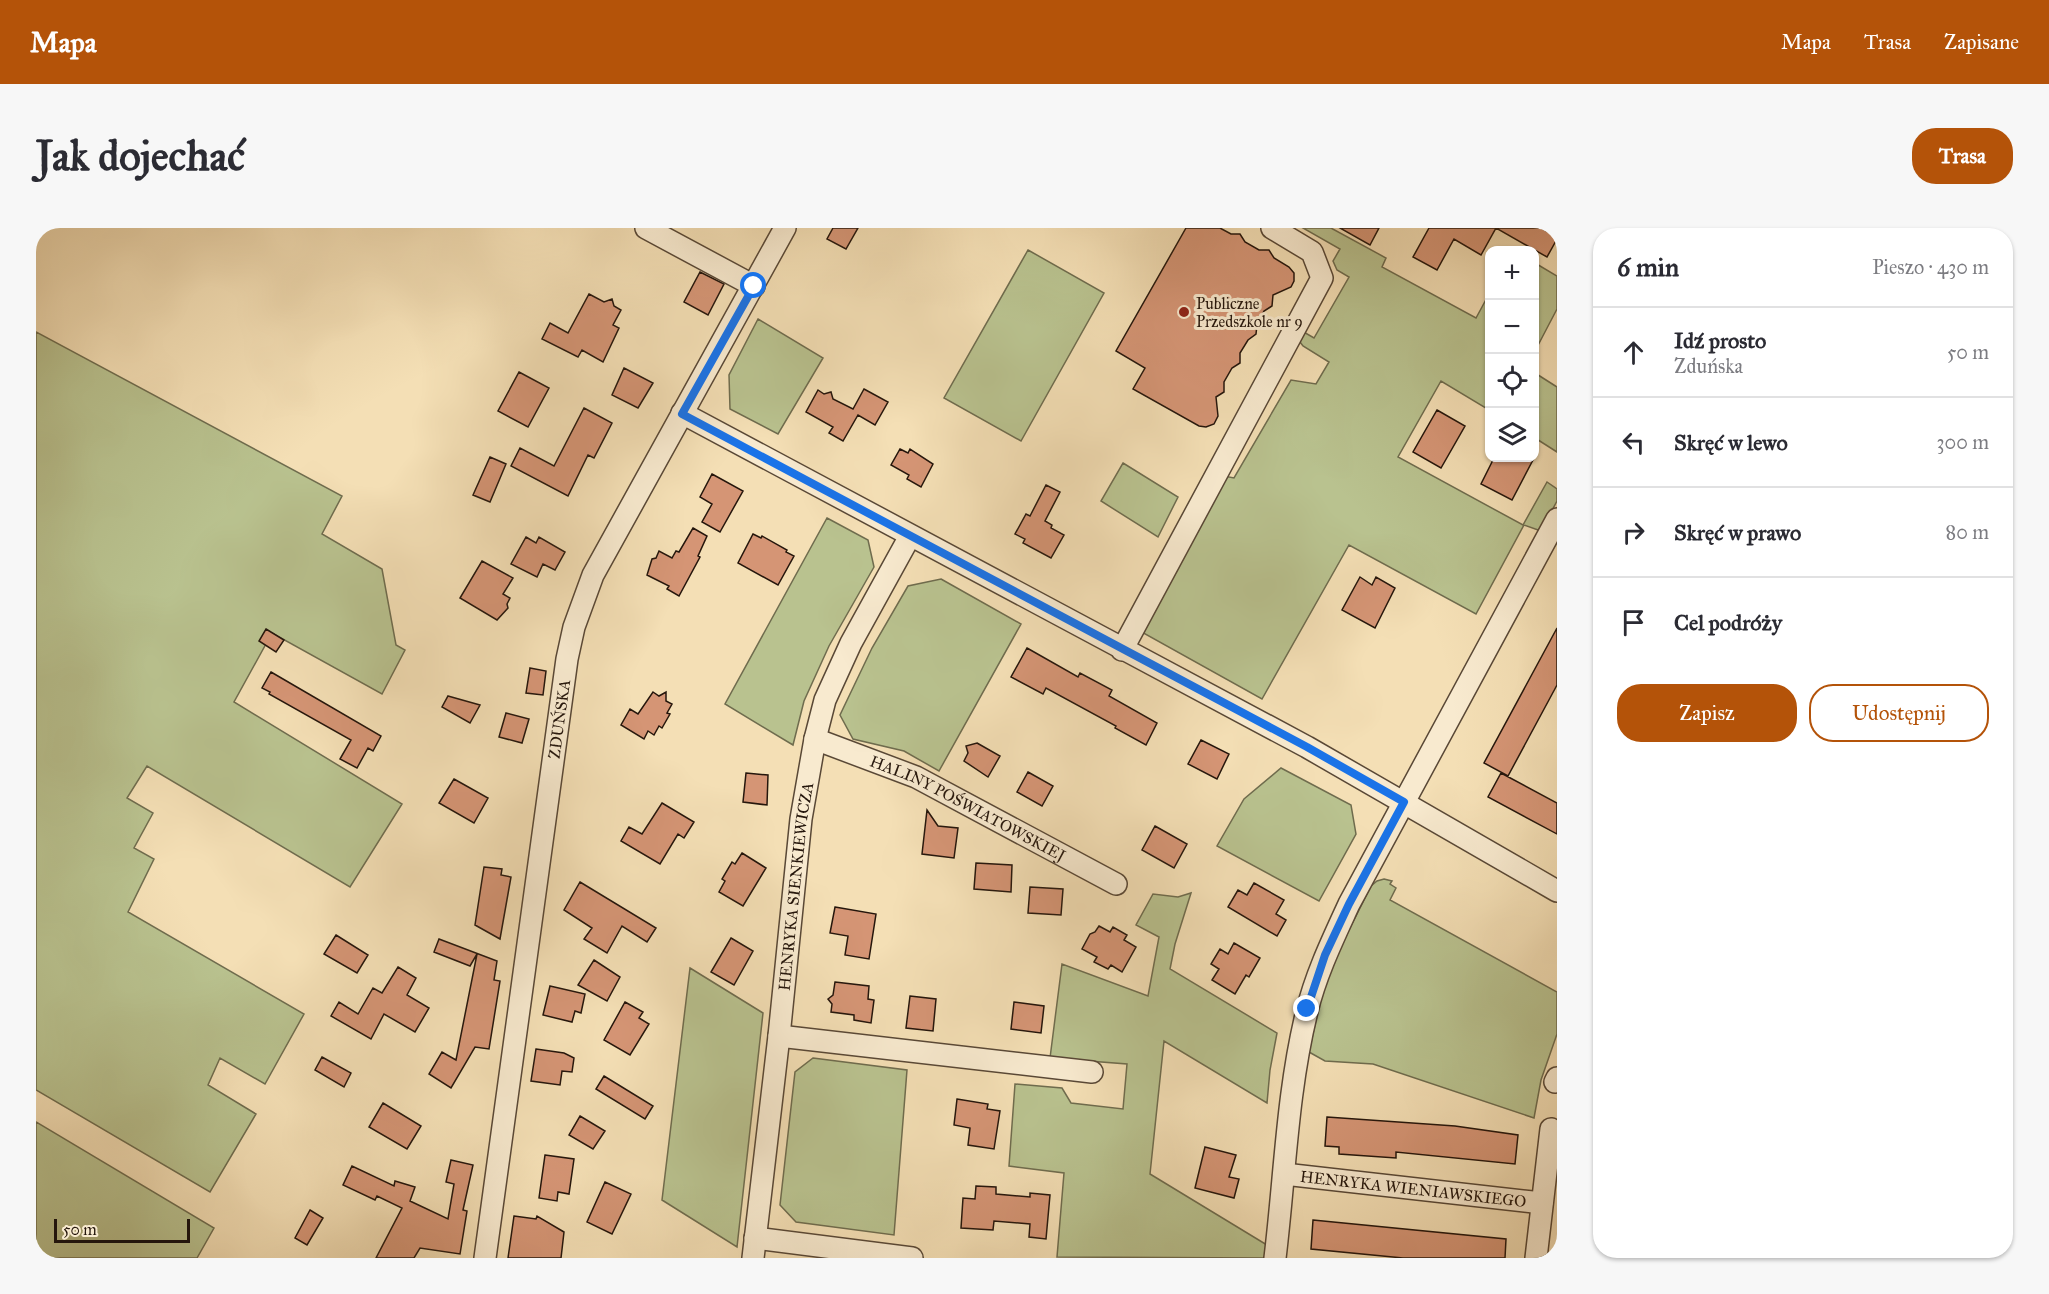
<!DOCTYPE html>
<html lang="pl">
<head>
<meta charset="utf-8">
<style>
	body { margin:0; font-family:"IM FELL Great Primer",serif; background:#f7f7f7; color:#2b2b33 }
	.controls { position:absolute; right:18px; top:18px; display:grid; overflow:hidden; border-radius:12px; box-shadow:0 2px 4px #0004 }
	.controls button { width:54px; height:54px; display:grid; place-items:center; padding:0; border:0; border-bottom:2px solid #e1e1e2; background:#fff; color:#2b2b33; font:30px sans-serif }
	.scale { position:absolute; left:18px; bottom:15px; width:136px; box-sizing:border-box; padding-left:6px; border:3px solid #25160c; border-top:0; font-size:16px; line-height:21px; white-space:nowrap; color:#25160c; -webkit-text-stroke:4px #f8eacf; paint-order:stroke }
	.stop { position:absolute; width:18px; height:18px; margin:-14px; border:4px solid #1a73e8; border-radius:50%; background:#fff }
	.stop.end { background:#1a73e8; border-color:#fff; box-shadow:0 2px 6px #0008 }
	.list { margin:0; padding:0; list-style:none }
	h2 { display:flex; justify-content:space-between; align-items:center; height:78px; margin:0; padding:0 24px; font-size:26px }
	h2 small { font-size:20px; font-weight:400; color:#7c7c81 }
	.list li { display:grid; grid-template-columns:39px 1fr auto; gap:18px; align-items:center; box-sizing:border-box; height:90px; padding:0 24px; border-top:2px solid #e1e1e2 }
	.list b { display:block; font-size:22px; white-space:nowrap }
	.list p { margin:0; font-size:20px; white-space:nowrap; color:#7c7c81 }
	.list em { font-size:20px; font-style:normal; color:#7c7c81 }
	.actions { display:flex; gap:12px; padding:18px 24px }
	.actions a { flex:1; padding:14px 0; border:2px solid #b45309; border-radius:24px; text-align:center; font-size:21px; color:#b45309 }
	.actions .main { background:#b45309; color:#fff }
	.icon { flex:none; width:33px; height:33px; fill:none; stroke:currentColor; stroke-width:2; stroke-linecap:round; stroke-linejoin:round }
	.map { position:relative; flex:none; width:1521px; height:1030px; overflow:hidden; border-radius:24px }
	header { display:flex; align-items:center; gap:36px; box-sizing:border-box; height:84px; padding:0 30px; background:#b45309; color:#fff }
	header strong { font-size:28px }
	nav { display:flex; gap:33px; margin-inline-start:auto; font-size:21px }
	.intro { display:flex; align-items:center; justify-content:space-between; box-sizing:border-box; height:144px; padding:0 36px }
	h1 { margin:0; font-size:42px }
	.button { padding:15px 27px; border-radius:24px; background:#b45309; color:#fff; font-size:21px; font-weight:700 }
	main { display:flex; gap:36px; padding:0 36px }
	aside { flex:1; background:#fff; border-radius:24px; box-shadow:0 2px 4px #0004 }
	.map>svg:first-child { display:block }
	.green { fill:#b9c28f; stroke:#6f6c4e; stroke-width:1.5 }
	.building { fill:#d59575; stroke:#25160c; stroke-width:1.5 }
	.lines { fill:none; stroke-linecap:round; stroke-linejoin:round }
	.minor-casing { stroke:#594836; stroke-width:24 }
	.minor { stroke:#f8eacf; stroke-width:21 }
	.route { stroke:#1a73e8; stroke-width:8 }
	.poi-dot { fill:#8f2418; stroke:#f8eacf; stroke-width:2 }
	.labels { text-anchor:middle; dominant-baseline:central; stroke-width:6; stroke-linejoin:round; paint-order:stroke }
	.poi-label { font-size:16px; fill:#25160c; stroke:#f8eacf; text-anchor:start }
	.street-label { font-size:16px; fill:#25160c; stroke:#f8eacf }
</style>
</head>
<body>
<header>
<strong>Mapa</strong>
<nav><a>Mapa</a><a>Trasa</a><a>Zapisane</a></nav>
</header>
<div class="intro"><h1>Jak dojechać</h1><a class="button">Trasa</a></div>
<main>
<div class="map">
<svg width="1521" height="1030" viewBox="0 0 1521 1030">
	<rect width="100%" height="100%" fill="#f4dfb5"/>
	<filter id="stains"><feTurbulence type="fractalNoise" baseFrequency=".00333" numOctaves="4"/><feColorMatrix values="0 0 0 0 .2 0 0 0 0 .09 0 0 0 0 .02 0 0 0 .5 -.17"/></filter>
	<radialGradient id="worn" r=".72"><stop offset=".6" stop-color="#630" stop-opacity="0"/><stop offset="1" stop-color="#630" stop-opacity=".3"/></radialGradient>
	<!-- green -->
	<path class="green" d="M1267,0H1295L1350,30L1346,39L1440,90L1453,66V182L1405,153L1362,229L1487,297L1511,254L1521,261V273L1505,303L1488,297L1440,386L1313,317L1226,471L1102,402L1188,248L1198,250L1255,152L1280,156L1293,134L1267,118L1264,114L1266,103L1278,110L1313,49L1301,42L1297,33L1304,21Z
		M992,22L1068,65L985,213L908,170Z
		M1499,35L1521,48V81L1499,123Z
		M722,91L787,130L742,206L694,181L693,147Z
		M0,104L306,268L286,306L346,341L360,417L369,422L346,466L236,405L198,474L366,576L314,659L111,538L91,570L117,585L98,620L118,631L92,684L268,786L229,856L184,830L172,857L220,886L174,964L0,862Z
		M1499,145L1521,159V224L1499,210Z
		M1087,235L1142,269L1122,309L1065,273Z
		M791,290L832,312L838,339L793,418L768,473L757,517L689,476Z
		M905,351L985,396L903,543L868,523L817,511L804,487L836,420L872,358Z
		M1245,540L1315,577L1320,606L1283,673L1181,618L1208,571Z
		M1348,651L1356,653L1354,656L1360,660L1354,672L1521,764V806L1505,852L1498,890L1337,836L1289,833L1273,824L1285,769L1302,724L1335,658L1341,653Z
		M1155,665L1139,716L1134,741L1241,805L1234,842L1231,875L1128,813L1114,946L1231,1017L1232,1030L1021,1029L1028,945L973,938L979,856L1026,860L1035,875L1087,881L1091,836L1014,830L1026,736L1112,768L1123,709L1100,697L1117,666L1142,669Z
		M654,740L727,785L701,1019L626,972Z
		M777,830L871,842L858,1007L760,994L744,977L759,844Z
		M0,894L178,1000L161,1030H0Z"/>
	<!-- building -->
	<path class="building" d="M797,0H822L810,21L791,11Z
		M1150,0H1184L1195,6H1204L1209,14L1223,22H1233L1238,30L1253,39L1258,45V53L1255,59L1237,67L1236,78L1228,83L1221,97L1220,106L1212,112L1204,125V135L1196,140L1188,154V164L1180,169L1182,188L1178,196L1170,199L1163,198L1097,161L1109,140L1080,123Z
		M1304,0H1343L1334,17Z
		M1393,0H1460L1445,27L1418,11L1401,42L1377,29Z
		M1460,0H1505L1521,9V11L1511,29Z
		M664,44L688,56L672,87L648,74Z
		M553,66L568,74L576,71L578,78L585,82L577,97L583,100L567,134L546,122L542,129L506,111L514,95L532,105Z
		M588,140L617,155L602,180L576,167Z
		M483,144L513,160L492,199L462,183Z
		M828,161L852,174L839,197L822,187L807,213L793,205L797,199L770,184L782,162L788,166L795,164L797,171L817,181Z
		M548,180L576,195L558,230L552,227L532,268L475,238L484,220L518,238Z
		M1401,182L1429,198L1405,240L1377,224Z
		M864,221L872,225L874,221L897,236L885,259L871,251L873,247L855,237Z
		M454,229L470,236L454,274L437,267Z
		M1458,230H1498L1476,272L1445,256Z
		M676,246L707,263L684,304L666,294L676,276L664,269Z
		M1010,257L1024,264L1009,293L1016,297L1015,300L1028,307L1015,330L987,315L989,311L979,306L990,286L994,288Z
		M657,300L671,308L662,328L664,329L643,368L631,361L633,358L611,347L616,331L620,330L623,323L636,330L640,323L643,324Z
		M717,306L725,310L726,308L751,322L750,324L758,328L742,357L702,335Z
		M490,309L500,315L503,309L529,324L519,342L507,336L501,349L475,336Z
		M446,333L477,350L467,366L474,370L471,376L472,380L461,392L424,370Z
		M1324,349L1336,357L1340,349L1359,360L1339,400L1306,382Z
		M1521,400V457L1472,548L1448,535Z
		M230,401L248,412L240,424L223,413Z
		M991,420L1042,449L1044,445L1076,462L1073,468L1121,495L1110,517L1079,500L1080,498L1010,460L1007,466L975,449Z
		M494,440L510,443L507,467L490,465Z
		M235,444L345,508L337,523L332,520L321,540L304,531L315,512L233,466L234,464L226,460Z
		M617,464L623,468L630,464V473L636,476L631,485L634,486L626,500L623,498L618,507L612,503L608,511L585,497L594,481L602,486Z
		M412,468L444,477L434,495L406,479Z
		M470,485L493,491L486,515L463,509Z
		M1165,512L1193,526L1181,551L1152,536Z
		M941,515L964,528L952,549L928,533L932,525L930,518Z
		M992,544L1017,558L1006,578L981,564Z
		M710,545L732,547L731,577L707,574Z
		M1465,545L1521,575V606L1452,569Z
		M418,551L452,570L438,595L403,575Z
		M626,575L658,594L648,610L642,606L624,636L585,613L593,599L606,606Z
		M891,582L902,598L922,600L918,630L886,626Z
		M1119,598L1151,616L1138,640L1106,622Z
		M706,625L730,640L707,678L683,664L689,653L686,651L696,634L699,636Z
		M940,635L976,637L975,664L938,661Z
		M448,639L466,641L465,647L475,649L464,711L439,697Z
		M544,654L620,700L611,714L586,698L571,725L548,711L556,700L528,682Z
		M1218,655L1248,672L1240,686L1250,692L1241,708L1192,679L1202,662L1211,667Z
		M994,659L1027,661L1025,687L992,685Z
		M799,679L840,686L833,731L809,727L812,708L794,705Z
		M1063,698L1074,704L1077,699L1091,707L1088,712L1100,719L1086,744L1075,737L1072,741L1058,734L1061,729L1046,721L1054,706L1059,704Z
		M300,707L332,727L321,745L288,726Z
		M695,710L717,723L698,757L675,744Z
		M403,711L461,733L458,752L464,753L453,821L439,819L415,860L393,846L406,824L420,832L441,726L434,738L398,724Z
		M1198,715L1224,730L1213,749L1210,747L1199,766L1176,752L1183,741L1175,736L1184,721L1192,726Z
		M558,732L584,749L571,773L542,757Z
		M362,739L380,750L371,767L393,780L379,804L348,786L335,811L295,788L303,774L322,786L337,760L346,765Z
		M799,754L833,758L832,771L838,772L835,795L818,792V787L795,784L796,776L792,771L797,767Z
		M514,758L549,766L545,785L539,783L536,794L507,787Z
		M874,768L900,771L897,803L870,800Z
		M589,774L607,784L603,790L613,796L594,827L568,812Z
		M978,774L1008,778L1005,805L975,801Z
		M500,821L528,825L538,830L536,844L526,843L524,857L495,853Z
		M286,829L315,845L308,859L279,842Z
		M568,848L617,878L609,891L560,861Z
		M921,871L952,876L951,881L964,883L958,921L932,917L934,900L918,897Z
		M347,875L385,898L371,921L333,899Z
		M544,888L569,903L557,921L533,907Z
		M1291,889L1419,898L1482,907L1479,936L1360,924V930L1303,926V919L1289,918Z
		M1169,919L1200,927L1193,949L1203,951L1198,970L1159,960Z
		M509,927L538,931L533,966L522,964L521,973L503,970Z
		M415,932L437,937L427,982L431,983L424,1026L384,1020L378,1030H340L366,980L341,968L339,972L307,957L316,938L358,958L359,953L379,959L374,973L412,991L418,956L410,954Z
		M569,954L595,966L576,1006L551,994Z
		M940,958L960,959V966L994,969V965L1014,967L1010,1011L993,1009L994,996L958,993L957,1002L925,1000L927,970L939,971Z
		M274,982L287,990L271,1017L259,1010Z
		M478,988L500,991L501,988L528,1004L525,1030H472Z
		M1277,992L1470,1011L1469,1030H1367L1275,1021Z"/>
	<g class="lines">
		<!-- minor casing -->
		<g class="minor-casing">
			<g id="minor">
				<path d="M610,0L718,58"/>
				<path d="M646,185L1271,519L1521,663"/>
				<path d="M1086,422L1286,50L1276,24L1236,0"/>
				<path id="s1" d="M779,511L880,549L1080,656"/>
				<path d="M743,808L1056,844"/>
				<path d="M1519,854L1521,850"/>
				<path id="s2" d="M1248,946L1506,975"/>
				<path d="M719,1010L876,1030"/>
				<path id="s3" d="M449,1030L531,431L538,399L557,347L749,0"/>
				<path id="s4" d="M717,1030L743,808L765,591L779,511L789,472L815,415L874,308"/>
				<path d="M1239,1030C1249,948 1251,864 1271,783C1280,746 1297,711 1313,676L1521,291"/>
				<path d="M1500,1030L1515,901"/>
			</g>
		</g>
		<!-- minor -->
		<use href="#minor" class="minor"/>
	</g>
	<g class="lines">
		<!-- route -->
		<path class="route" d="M718,58L646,186L1271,519L1368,574L1313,676L1289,727L1271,781"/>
	</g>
	<!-- markers -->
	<circle class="poi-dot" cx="1148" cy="84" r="6"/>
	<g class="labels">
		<!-- poi labels -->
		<g class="poi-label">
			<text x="1160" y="75">Publiczne<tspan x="1160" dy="18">Przedszkole nr 9</tspan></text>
		</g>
		<!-- street labels -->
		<g class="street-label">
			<text stroke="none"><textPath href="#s3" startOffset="544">ZDUŃSKA</textPath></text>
			<text stroke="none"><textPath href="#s1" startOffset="168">HALINY POŚWIATOWSKIEJ</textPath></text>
			<text stroke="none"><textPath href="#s4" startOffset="374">HENRYKA SIENKIEWICZA</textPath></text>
			<text stroke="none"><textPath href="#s2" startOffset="130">HENRYKA WIENIAWSKIEGO</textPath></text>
		</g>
	</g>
	<rect width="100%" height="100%" filter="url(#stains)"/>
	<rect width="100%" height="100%" fill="url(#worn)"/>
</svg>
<div class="controls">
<button>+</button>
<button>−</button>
<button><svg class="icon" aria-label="locate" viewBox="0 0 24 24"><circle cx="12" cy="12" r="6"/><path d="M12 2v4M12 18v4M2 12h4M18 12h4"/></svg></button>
<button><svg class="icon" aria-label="layers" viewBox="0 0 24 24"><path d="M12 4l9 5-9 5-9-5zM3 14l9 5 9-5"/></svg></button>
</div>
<div class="scale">50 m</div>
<div class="stop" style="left:718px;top:58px"></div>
<div class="stop end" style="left:1271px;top:781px"></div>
</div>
<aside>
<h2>6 min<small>Pieszo · 430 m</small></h2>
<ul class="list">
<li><svg class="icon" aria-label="ahead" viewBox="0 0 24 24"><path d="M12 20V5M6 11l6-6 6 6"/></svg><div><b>Idź prosto</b><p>Zduńska</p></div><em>50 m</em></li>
<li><svg class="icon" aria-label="left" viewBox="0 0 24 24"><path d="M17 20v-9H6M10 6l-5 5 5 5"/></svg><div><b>Skręć w lewo</b></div><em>300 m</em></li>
<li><svg class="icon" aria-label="right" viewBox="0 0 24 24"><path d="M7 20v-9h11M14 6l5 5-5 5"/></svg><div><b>Skręć w prawo</b></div><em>80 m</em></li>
<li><svg class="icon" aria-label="arrive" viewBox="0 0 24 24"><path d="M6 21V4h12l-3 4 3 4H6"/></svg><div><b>Cel podróży</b></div></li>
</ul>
<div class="actions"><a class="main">Zapisz</a><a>Udostępnij</a></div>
</aside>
</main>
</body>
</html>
